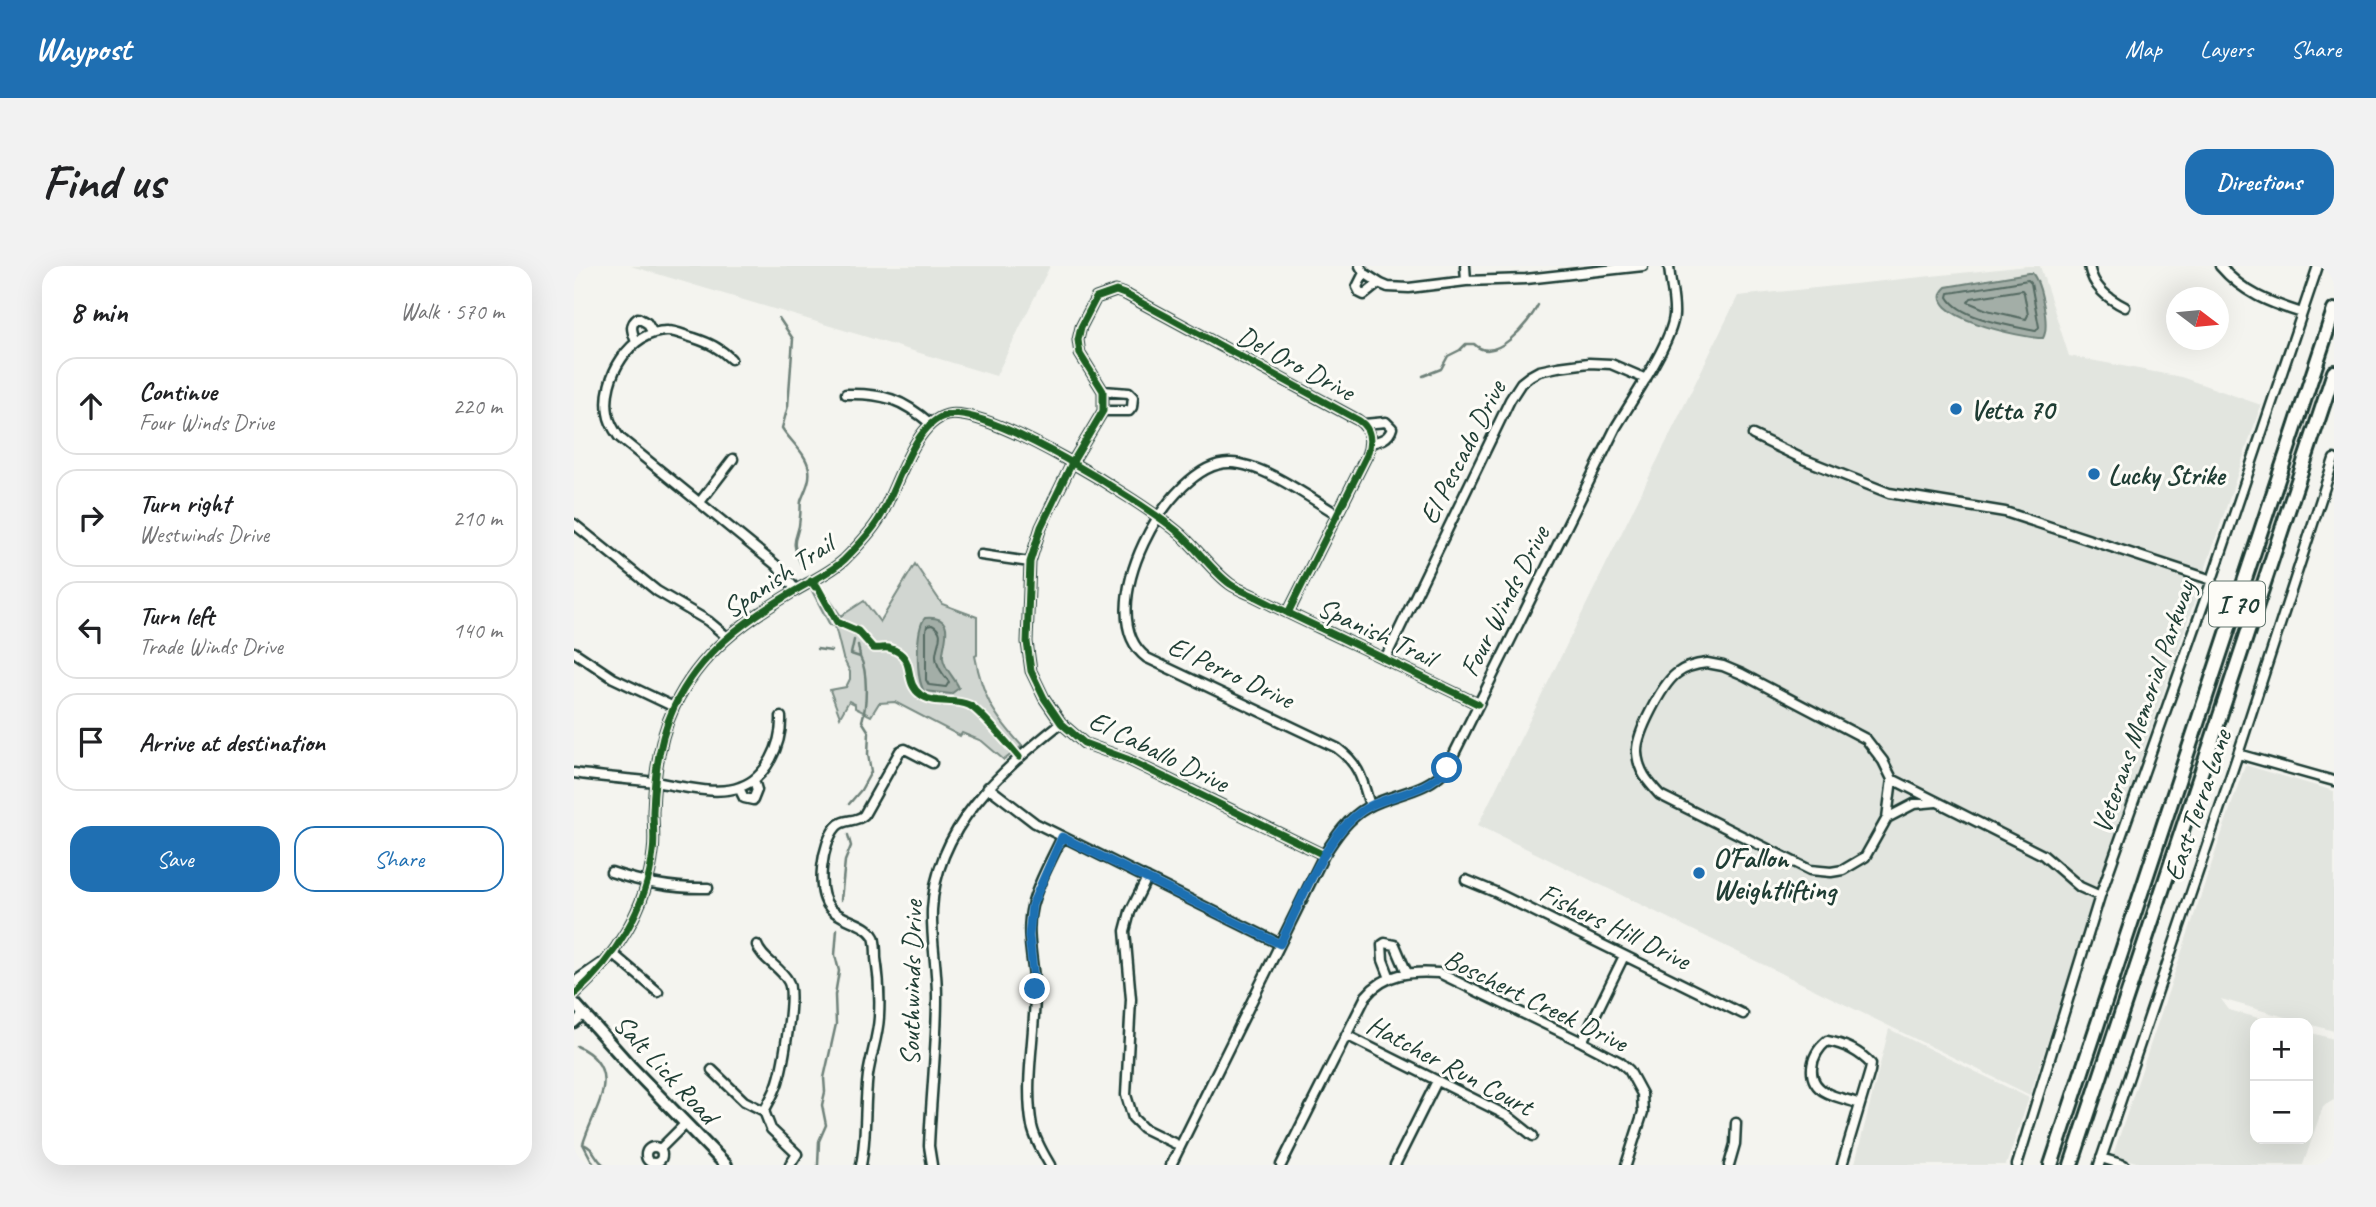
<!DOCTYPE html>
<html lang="en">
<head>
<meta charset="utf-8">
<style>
	body { margin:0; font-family:Caveat,sans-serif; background:#f2f2f2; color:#202124 }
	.controls { position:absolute; right:21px; bottom:21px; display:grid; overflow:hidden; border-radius:14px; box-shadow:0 7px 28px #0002 }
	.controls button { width:63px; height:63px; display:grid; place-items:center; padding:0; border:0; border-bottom:2px solid #e0e0e0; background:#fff; color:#202124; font:35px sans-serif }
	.compass { position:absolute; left:1592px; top:21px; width:63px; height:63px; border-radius:50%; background:#fff; box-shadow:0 7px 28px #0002; rotate:106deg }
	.stop { position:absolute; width:21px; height:21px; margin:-16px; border:5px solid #1f6fb2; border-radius:50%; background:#fff }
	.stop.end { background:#1f6fb2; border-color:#fff; box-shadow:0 2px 7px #0008 }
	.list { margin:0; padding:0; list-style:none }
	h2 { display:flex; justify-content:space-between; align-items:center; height:91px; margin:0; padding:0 28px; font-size:30px }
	h2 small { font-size:23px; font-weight:400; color:#757577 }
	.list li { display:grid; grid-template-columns:46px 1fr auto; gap:21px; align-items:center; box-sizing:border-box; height:98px; margin:0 14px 14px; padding:0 14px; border:2px solid #e0e0e0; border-radius:21px }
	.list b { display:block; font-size:26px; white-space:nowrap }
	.list p { margin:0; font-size:23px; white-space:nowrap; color:#757577 }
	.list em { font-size:23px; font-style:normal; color:#757577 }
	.actions { display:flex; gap:14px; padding:21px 28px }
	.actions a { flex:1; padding:16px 0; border:2px solid #1f6fb2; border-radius:21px; text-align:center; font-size:24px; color:#1f6fb2 }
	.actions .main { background:#1f6fb2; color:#fff }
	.icon { flex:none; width:38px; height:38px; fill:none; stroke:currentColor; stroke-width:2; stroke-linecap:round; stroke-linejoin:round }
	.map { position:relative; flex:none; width:1760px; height:899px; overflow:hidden; border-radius:21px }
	header { display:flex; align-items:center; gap:42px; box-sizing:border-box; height:98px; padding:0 35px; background:#1f6fb2; color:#fff }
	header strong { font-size:33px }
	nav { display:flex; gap:38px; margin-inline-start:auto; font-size:24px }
	.intro { display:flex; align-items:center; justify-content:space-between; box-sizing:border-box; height:168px; padding:0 42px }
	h1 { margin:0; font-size:49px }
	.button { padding:18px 32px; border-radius:21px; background:#1f6fb2; color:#fff; font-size:24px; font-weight:700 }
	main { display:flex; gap:42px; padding:0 42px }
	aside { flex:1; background:#fff; border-radius:21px; box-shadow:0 7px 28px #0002 }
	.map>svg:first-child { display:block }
	.built { fill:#e2e5df }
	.green { fill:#d1d6d1; stroke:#788a82; stroke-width:2 }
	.water { fill:#a3aea7; stroke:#6e8179; stroke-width:2 }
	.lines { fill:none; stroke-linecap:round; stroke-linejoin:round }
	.shore { stroke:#546a62; stroke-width:2 }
	.stream { stroke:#6e8179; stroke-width:2.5 }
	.minor-casing { stroke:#1f3d34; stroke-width:13 }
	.major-casing { stroke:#1f3d34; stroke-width:16 }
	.highway-casing { stroke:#1f3d34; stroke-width:18 }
	.minor { stroke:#fdfcf7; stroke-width:8 }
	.major { stroke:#fdfcf7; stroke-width:10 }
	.highway { stroke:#fdfcf7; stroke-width:12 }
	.cycleway-casing { stroke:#fdfcf7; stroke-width:11 }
	.cycleway { stroke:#1b5e20; stroke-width:7 }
	.route { stroke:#1f6fb2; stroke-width:9 }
	.poi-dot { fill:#1f6fb2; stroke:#fdfcf7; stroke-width:2.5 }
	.labels { text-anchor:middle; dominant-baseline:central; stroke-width:6; stroke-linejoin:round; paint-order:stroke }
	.shield { fill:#fdfcf7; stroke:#62766e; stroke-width:2 }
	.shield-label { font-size:26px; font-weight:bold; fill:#1f3d34 }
	.street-label { font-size:28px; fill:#1f3d34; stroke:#fdfcf7 }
	.poi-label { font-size:28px; font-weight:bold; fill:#1f3d34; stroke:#fdfcf7; text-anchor:start }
</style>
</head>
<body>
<header>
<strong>Waypost</strong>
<nav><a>Map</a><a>Layers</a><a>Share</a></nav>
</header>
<div class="intro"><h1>Find us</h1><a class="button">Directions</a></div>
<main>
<aside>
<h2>8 min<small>Walk · 570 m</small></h2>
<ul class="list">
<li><svg class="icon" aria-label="ahead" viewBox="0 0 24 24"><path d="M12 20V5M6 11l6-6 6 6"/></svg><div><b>Continue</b><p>Four Winds Drive</p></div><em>220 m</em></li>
<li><svg class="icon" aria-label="right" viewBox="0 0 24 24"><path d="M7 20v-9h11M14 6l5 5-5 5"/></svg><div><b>Turn right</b><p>Westwinds Drive</p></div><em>210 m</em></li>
<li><svg class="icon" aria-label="left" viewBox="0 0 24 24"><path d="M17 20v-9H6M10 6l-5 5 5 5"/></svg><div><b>Turn left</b><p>Trade Winds Drive</p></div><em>140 m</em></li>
<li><svg class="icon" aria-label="arrive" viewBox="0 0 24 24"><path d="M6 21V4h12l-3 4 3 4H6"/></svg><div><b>Arrive at destination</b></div></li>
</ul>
<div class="actions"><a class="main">Save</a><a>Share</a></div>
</aside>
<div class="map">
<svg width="1760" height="899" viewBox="0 0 1760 899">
	<rect width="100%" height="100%" fill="#f4f4ef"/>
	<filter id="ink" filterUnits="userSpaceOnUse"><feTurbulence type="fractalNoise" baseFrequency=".0143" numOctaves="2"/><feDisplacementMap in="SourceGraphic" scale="14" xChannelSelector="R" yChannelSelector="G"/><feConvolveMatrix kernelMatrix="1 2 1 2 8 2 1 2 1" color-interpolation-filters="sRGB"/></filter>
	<g filter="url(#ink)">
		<!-- built -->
		<path class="built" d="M57,0H476L422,110Z
			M1454,0H1466L1495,90L1607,111L1687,139L1567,492L1456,829L904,559L1164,30Z
			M1671,499L1760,525V765L1647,733L1655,744L1703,757H1681V873H1734V766L1760,773V834L1749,840L1729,899H1572L1539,889Z
			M1315,763L1455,832L1432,899H1285L1281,897Z"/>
		<!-- green -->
		<path class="green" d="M341,298L368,338L403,351V389L401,390C409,432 419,448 448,480L430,494L408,475L388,467L386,470L321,436L305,437L297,450L281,442V438L275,435L266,451L256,424L272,421L276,413V406L269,392L261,360L256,359L236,321L244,316L267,350L290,335L306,356Z"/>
		<!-- water -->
		<path class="water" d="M1454,7H1458C1467,17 1476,60 1469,72C1452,73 1341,49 1372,21Z
			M351,352C386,349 367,379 369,392C370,403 381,412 385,422L377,428L350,425C342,414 341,363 351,352Z"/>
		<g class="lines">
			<!-- shore -->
			<path class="shore" d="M1454,14L1457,17L1465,61L1462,65C1438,60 1386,53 1374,31L1375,27L1382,26Z
				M1448,24L1450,27L1454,49L1452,53L1413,44L1394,36L1397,32Z
				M358,359C373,367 362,377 362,390C362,400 369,408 375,416L372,421L355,419L352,414V365L353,360Z"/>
			<!-- stream -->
			<path class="stream" d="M205,52L219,73L214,140L208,162C216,175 232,187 235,203C237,214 231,224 227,235C226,240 227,245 226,251C225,276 214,269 227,298
				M849,110L867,103L874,90L886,84L892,78H900C921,99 955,57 964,39
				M284,379L286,390
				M243,383L257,385
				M275,538L287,524L297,506L294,488L295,466L288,455C293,439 294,405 286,391L277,388L280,374
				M267,634L271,595L277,580L274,569
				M3,780C53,804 19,843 9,878
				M9,878C22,883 20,892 30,899
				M9,878L20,899
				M244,899L245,875L252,859L248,839L251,826L250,812L262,758L261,729L265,705L261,689L263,663"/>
			<!-- minor casing -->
			<g class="minor-casing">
				<path id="minor" d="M786,0L790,7L807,18L814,21L835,22L892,15L952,13L1069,0
					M891,0L892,15
					M1515,0C1519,21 1533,32 1551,41
					M1646,0C1669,27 1696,37 1728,47
					M790,7L783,21L786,27L790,29L805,17
					M62,76C59,67 54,59 64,52L73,57L79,67
					M157,93C146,82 135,77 120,72C112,70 102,65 94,65C56,64 28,112 34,147C35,156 40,164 45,171L202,299L222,324
					M272,128C309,127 328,133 357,158
					M529,145H555L558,141L559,131L555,127L529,125
					M790,158L812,156L818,162C815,173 806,175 796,177
					M1179,169L1229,193L1315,227L1431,246L1638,314
					M126,236L159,193
					M763,248C734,231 690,198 657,197C595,194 514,349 573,392L763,482C786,499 788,513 796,540
					M0,258L83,325L134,355L152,370
					M407,289L456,296
					M714,347L793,189C798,175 797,162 784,154L553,29L542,25L522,32L507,61L504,74L506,88L529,125V145L498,197L467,261L456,296L453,376L457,405L470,432L487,457L510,477L553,493L750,589
					M0,386L39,412L100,441
					M811,393L936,134L947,117L956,110L965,105L984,101L1015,97L1037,98L1072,113
					M1133,397L1149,400L1168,408L1292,473L1309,495L1318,513L1313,552L1291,591L1269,604L1257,606L1236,604L1086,529C1074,516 1064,505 1063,486C1062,468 1088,419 1102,408C1112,400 1122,398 1133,397Z
					M1664,488L1760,515
					M0,507C27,511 54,513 81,516C104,520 143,530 166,521C193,512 208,478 207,451
					M1318,513L1469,589L1506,621L1526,630
					M414,521L461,557L706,678
					M165,522L170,532L179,534L183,524L180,514
					M1313,552L1340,538L1362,536
					M37,606C69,617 100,623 134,622
					M573,612L556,646L551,665L557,733L552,829L559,852L569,862L606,880
					M892,614L921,626L1169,748
					M183,679C188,694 206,700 214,715C222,727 209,800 204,816C201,826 195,836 190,845L197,863L223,888L216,899
					M38,687L84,726
					M816,712L809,694L808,679L811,677L821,679L833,707
					M0,716L26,698
					M0,729C41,692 73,642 79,586C81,573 79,559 79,546C80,510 85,473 100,441C126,387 170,355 219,326C235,316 256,307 270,294C282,282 296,268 305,253C322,226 339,157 373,149C415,139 568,236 604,266C622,281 638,305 656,318C663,323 672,326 680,330C702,341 724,352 746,362C799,387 852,413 904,438
					M0,757L10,748
					M772,769L934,850L959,870
					M1008,776L1050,690
					M138,804L170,835L190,845
					M72 889a8 8 0 1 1 16 0a8 8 0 1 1-16 0Z
					M86,883L111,858
					M1527,892L1550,899
					M287,899C293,869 290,839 294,809C297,789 304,770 305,751C306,732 305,711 302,692C302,687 302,677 300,671C292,656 267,655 256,642C241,625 248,577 262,561C269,552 282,557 290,549L326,485L331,483L358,497
					M358,899L355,880C357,830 363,780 363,730C363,701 357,673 358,644C362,561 427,505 487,457
					M476,899C469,887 461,874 458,860C450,816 461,770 461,725C460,697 451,668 458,640C464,616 478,593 488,571
					M597,899L750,589C762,570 774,552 794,541C821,526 852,527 873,502L1042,161C1057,136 1098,76 1100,49C1101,34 1096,16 1095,0
					M707,899L792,730C811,707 837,705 865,707L1008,776L1046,796L1055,804L1068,828L1069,846L1052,899
					M821,899L863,815
					M1155,899L1161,878L1162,857
					M1268,899L1296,805L1297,798C1286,786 1270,778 1253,775C1236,789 1230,816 1253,827C1263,832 1276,834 1286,838
					M1443,899L1526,630L1638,314L1744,0
					M1525,899L1664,488L1760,193"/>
			</g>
			<!-- major casing -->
			<g class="major-casing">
				<path id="major" d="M0,737L57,801L152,899"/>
			</g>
			<!-- highway casing -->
			<g class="highway-casing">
				<path id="highway" d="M1477,899L1760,44
					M1497,899L1760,106"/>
			</g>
			<!-- minor -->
			<use href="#minor" class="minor"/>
			<!-- major -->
			<use href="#major" class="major"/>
			<!-- highway -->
			<use href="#highway" class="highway"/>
			<!-- cycleway casing -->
			<g class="cycleway-casing">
				<path id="cycleway" d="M237,315L241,321L243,320L263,356L284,365L299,382C305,383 310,381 315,382C345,391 327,415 347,429C361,439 380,432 395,439C405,444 436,480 445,491
					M714,347L793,189C798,175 797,162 784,154L553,29L542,25L522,32L507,61L504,74L506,88L529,125V145L498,197L467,261L456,296L453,376L457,405L470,432L487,457L510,477L553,493L750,589
					M0,729C41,692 73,642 79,586C81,573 79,559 79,546C80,510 85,473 100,441C126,387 170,355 219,326C235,316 256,307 270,294C282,282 296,268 305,253C322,226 339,157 373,149C415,139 568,236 604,266C622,281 638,305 656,318C663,323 672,326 680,330C702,341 724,352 746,362C799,387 852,413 904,438"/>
			</g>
			<!-- cycleway -->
			<use href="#cycleway" class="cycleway"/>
		</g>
	</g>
	<g class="lines" filter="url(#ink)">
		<!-- route -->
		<path class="route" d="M461,723L455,670L458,639L488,571L706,678C727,637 754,560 796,540C823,527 852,526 873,502"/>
	</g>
	<!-- markers -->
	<g class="poi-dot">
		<circle cx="1382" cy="143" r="7"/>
		<circle cx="1520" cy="208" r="7"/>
		<circle cx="1125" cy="607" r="7"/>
	</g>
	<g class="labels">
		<!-- shield labels -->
		<rect class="shield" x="1635" y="315.5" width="56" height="45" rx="5"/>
		<g class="shield-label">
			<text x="1663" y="338">I 70</text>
		</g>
		<!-- street labels -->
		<g class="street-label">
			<text transform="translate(722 97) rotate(28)">Del Oro Drive</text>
			<text transform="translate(888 186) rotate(-63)">El Pescado Drive</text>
			<text transform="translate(204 310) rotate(-34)">Spanish Trail</text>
			<text transform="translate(930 335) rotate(-63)">Four Winds Drive</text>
			<text transform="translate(803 366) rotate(25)">Spanish Trail</text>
			<text transform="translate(657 406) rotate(25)">El Perro Drive</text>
			<text transform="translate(1569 441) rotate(-71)">Veterans Memorial Parkway</text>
			<text transform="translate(585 485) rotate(26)">El Caballo Drive</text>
			<text transform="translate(1623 539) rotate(-71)">East Terra Lane</text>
			<text transform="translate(1041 660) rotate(26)">Fishers Hill Drive</text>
			<text transform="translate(337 717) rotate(-89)">Southwinds Drive</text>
			<text transform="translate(962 734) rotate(26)">Boschert Creek Drive</text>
			<text transform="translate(876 799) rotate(28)">Hatcher Run Court</text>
			<text transform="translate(92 803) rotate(47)">Salt Lick Road</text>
		</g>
		<!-- poi labels -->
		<g class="poi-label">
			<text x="1396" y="143">Vetta 70</text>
			<text x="1534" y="208">Lucky Strike</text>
			<text x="1139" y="591">O'Fallon<tspan x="1139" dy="32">Weightlifting</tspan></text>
		</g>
	</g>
</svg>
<div class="controls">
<button>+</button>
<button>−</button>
</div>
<svg class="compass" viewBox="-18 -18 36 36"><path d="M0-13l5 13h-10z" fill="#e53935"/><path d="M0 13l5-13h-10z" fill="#757577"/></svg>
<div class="stop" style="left:873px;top:502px"></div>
<div class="stop end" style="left:461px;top:723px"></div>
</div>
</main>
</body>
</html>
